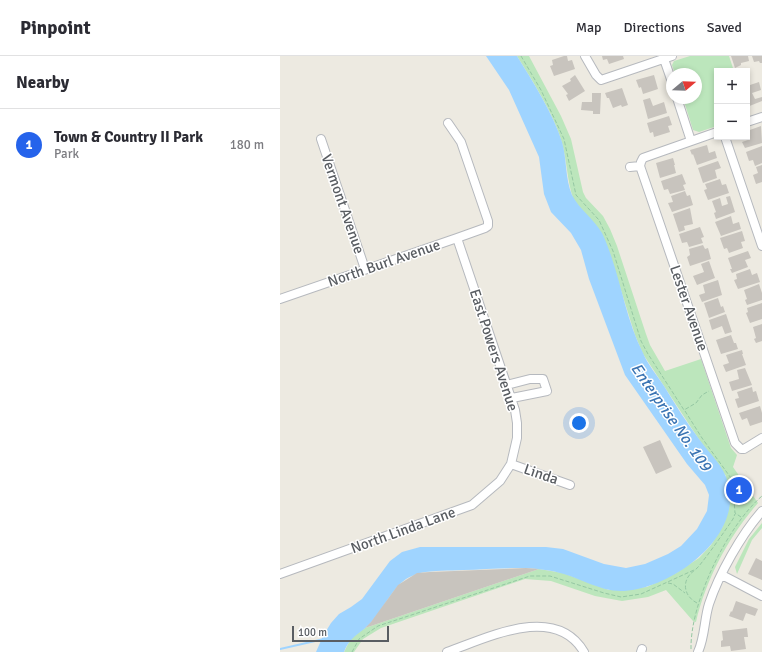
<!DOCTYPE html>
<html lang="en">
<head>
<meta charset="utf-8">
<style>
	body { margin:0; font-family:Signika,sans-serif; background:#f2f2f3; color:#2b2b33 }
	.controls { position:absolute; right:12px; top:12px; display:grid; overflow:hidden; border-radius:0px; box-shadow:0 2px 6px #0003 }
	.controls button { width:36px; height:36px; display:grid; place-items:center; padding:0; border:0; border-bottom:1px solid #e1e1e2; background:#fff; color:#2b2b33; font:20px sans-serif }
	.compass { position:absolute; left:386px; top:12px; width:36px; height:36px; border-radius:50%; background:#fff; box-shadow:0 2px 6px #0003; rotate:71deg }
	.scale { position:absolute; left:12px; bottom:10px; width:97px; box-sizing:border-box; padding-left:4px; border:2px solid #595d62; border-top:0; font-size:11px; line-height:14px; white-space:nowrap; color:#595d62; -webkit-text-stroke:3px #fff; paint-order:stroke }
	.you { position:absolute; left:299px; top:367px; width:14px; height:14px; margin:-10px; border:3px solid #fff; border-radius:50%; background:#1a73e8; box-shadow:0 0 0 6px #1a73e833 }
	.badge { display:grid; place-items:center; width:26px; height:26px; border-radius:50%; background:#2563eb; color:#fff; font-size:13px; font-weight:700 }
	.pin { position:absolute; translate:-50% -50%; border:2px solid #fff; box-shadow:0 1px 4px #0006 }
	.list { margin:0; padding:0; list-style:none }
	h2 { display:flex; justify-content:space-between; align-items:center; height:52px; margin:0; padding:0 16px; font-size:17px }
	h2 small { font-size:13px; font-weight:400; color:#7c7c81 }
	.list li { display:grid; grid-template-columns:26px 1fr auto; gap:12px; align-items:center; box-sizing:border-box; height:72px; padding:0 16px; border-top:1px solid #e1e1e2 }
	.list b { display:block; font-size:15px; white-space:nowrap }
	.list p { margin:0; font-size:13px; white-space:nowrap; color:#7c7c81 }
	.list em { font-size:13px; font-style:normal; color:#7c7c81 }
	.map { position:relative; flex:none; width:482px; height:596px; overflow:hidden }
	header { display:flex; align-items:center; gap:24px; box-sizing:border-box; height:56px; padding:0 20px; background:#fff; border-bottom:1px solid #e1e1e2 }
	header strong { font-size:19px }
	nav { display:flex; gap:22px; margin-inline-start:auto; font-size:14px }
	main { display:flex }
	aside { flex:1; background:#fff }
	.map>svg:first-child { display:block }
	.green { fill:#bce6bc }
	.water { fill:#9fd4ff }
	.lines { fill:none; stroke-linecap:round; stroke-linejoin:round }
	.stream { stroke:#9fd4ff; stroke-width:2 }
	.building { fill:#c8c4be }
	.minor-casing { stroke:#b6b9be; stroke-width:10 }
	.path { stroke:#95c7a3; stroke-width:1; stroke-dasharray:4 2; stroke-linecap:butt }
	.minor { stroke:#fff; stroke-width:8 }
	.labels { text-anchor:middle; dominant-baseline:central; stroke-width:3; stroke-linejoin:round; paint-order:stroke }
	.street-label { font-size:15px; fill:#595d62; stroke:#fff }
	.water-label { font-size:16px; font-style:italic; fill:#3a74b3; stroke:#fff }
</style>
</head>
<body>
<header>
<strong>Pinpoint</strong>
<nav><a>Map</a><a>Directions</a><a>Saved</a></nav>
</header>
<main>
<aside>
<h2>Nearby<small></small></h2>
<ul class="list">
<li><span class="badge">1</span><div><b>Town &amp; Country II Park</b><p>Park</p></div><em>180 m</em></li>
</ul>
</aside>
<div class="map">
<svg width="482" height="596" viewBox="0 0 482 596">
	<rect width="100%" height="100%" fill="#edeae1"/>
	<!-- green -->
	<path class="green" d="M237,0H249L281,60L291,83L303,136L306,142L323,160L330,173L337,190L366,278L370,289L385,315L421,303L451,392L457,399L453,411L478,447C449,480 426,523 416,566L413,565L386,534L368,541L342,545L315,540L271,525L245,523L101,572L83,583L74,596H64L71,582L85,572L259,513L283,517L329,534L367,531L396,517L419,502L431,489L443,470L446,420L418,382L363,298L355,279L328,193L293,142C287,124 287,105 282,87C275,60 252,24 237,0Z
		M410,0H449L454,15H437V70L419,76L413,74L403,42H416V18H395L392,9L394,5Z
		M482,467V472L472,484L457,518L455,511L469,483Z"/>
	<!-- water -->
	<path class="water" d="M206,0H237C253,26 273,57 282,86C287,103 285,123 292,139C299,153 314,163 322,177C340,215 344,260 363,297C368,309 377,319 384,330C395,348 406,366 419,383C429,397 444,410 448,427C464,482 388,535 341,535C319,535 301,522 280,517C249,509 215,513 183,514C169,515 154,514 140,517C135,518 130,521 126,523C112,533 104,551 93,564C82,578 71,578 64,596H36L43,580L51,567L59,558L71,551L82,543L110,505L122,496L140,491H266L283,493L324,508L346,512L365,508L388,498L401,490L417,473L427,455L429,439L425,429L407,408L345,319L309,223L301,194L291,177L271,156L264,138L259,101L229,34Z"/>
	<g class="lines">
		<!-- stream -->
		<path class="stream" d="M0,593L44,583"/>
	</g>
	<!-- building -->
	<path class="building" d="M284,0H287L288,5L292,4L295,13L274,20L270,10L273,9L272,4Z
		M322,0H343L344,3L329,8L327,3L323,4Z
		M451,0H468L469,5L461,7V9L455,12Z
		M472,0H482V7H480L479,5L474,6Z
		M295,19L305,35L289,45L286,39L288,38L282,30L291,25L290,23Z
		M374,19L378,33L363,38L361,31L359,32L356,24Z
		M479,26L481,34L472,37L475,43L482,41V45L467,51V30Z
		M342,32L348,49L342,51L341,49L333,52L329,42H327L325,37Z
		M312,37H321L320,58H313V55L301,54L302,46H312Z
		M370,42L373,50L384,46L387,57L368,63L363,44Z
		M389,60L392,69L388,70L390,76L374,81L373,76L370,77L367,67Z
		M481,70L482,87L465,92L462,86L468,84L467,75Z
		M427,89L429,97L435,95L437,102L417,109L413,98L412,99L410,94Z
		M482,90V107L475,110L473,104L469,105L466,96Z
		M393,102L395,109H394L396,117L380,122L376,107Z
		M438,105L441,112L435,114L437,122L423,127L418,112Z
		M482,109V126L476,128L473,119L478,117L476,111Z
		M402,118L406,128L403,129L405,134L390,138L388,133L384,134L381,125Z
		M440,123L442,129L446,128L449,137L428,144L424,134L427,133L425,128Z
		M405,135L407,140L410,139L413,149L392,156L388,147L393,146L391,140Z
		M450,140L455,156L436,163L434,157L436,156L432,145L440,142L442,150L448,148L446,141Z
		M410,152L413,168L404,170L405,174L399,176L393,158Z
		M451,160L453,168L459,166L461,173L441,180L435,166Z
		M420,171L424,181L421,182L423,187L409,191L407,186L402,187L399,178Z
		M462,175L465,185L461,186L463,192L449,197L447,192L444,193L440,182Z
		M423,189L425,193L428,192L431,203L410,210L407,201L410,199L409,193Z
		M468,195L471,202L465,204L468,211L452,217L450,213H452L448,202Z
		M429,205L435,222L417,229L413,220L424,216L421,208Z
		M470,213L472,219L477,217L480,226L458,233L454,224L457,223L456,218Z
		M438,224L442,239L422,246L419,239L425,237L423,229Z
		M479,228L482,237V244L467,249L465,244L467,243L464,234Z
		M438,242L441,251L443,250L445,256L429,262L424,247Z
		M482,247V263L470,267L466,257L468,256L467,252Z
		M446,258L452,276L445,278L442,270L432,274L429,264Z
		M482,268V285L476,287L474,283L476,282L473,271Z
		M451,279L454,287H456L458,293L441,298L436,284Z
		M462,294L463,298H462L466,309L446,316L443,309L449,307L446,299Z
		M465,312L472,329L452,335L449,326L459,323L457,314Z
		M472,331L473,336L476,335L479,345L458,352L455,343L459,342L457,336Z
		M480,350L482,357V366L470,370L467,362L462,364L459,357Z
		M380,384L392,411L376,418L363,391Z
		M476,502L482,505V524L468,518Z
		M246,512L259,513L85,572L91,566L118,529L137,517L150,516Z
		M456,545L478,553L475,560L466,557L463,565L449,560L451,555L452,556Z
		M467,572L468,581H464L466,593L451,595L450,590L441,591V585L443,584L442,575Z"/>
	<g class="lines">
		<!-- minor casing -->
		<g class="minor-casing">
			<path id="minor" d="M305,0L316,19L321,24L392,0
				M384,3L392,26
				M397,42L411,85
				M467,66L482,61
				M445,81L482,190
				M41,83L85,213
				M360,110L455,387L461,393H464L482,382
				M350,111L360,110L361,106L363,102L437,76
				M0,243L177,182L205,172L208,170V165L181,86L168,67
				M227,329L250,323H263L267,335L232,342
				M231,408L290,429
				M0,518L192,449L220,425L231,408L237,382V367L235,354L177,182
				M442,519L482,540
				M167,596C207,582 275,547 304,596
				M361,596L362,593
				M418,596C425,581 424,564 429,548C439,518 461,479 482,455"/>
		</g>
		<!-- path -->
		<path class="path" d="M241,0L261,34L284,83L296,139L319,164L333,195L361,285L368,298L404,354L416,347L422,339L429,335
			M405,355L422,382L451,422L453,429L455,457L461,461
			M388,527L393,528L405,537
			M417,547C407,542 402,531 408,521C411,516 416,514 419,510C431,495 442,479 453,463L455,458
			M411,593C410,547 447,470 482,440
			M72,596L79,583L98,570L250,520H270L324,537L341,541L361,538L414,514"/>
		<!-- minor -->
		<use href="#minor" class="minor"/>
	</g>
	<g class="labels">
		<!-- street labels -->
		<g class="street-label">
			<text transform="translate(63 148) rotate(71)">Vermont Avenue</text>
			<text transform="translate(104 207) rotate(-19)">North Burl Avenue</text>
			<text transform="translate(409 252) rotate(71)">Lester Avenue</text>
			<text transform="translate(214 294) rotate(72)">East Powers Avenue</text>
			<text transform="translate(261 418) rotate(19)">Linda</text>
			<text transform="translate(123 474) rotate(-20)">North Linda Lane</text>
		</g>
		<!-- water labels -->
		<g class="water-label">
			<text transform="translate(391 361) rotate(55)">Enterprise No. 109</text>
		</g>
	</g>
</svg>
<div class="controls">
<button>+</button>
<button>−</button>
</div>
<svg class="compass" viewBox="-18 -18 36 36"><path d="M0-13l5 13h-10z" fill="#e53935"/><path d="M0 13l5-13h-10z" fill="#7c7c81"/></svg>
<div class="scale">100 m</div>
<div class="you"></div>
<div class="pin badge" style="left:459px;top:434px">1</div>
</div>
</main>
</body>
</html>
